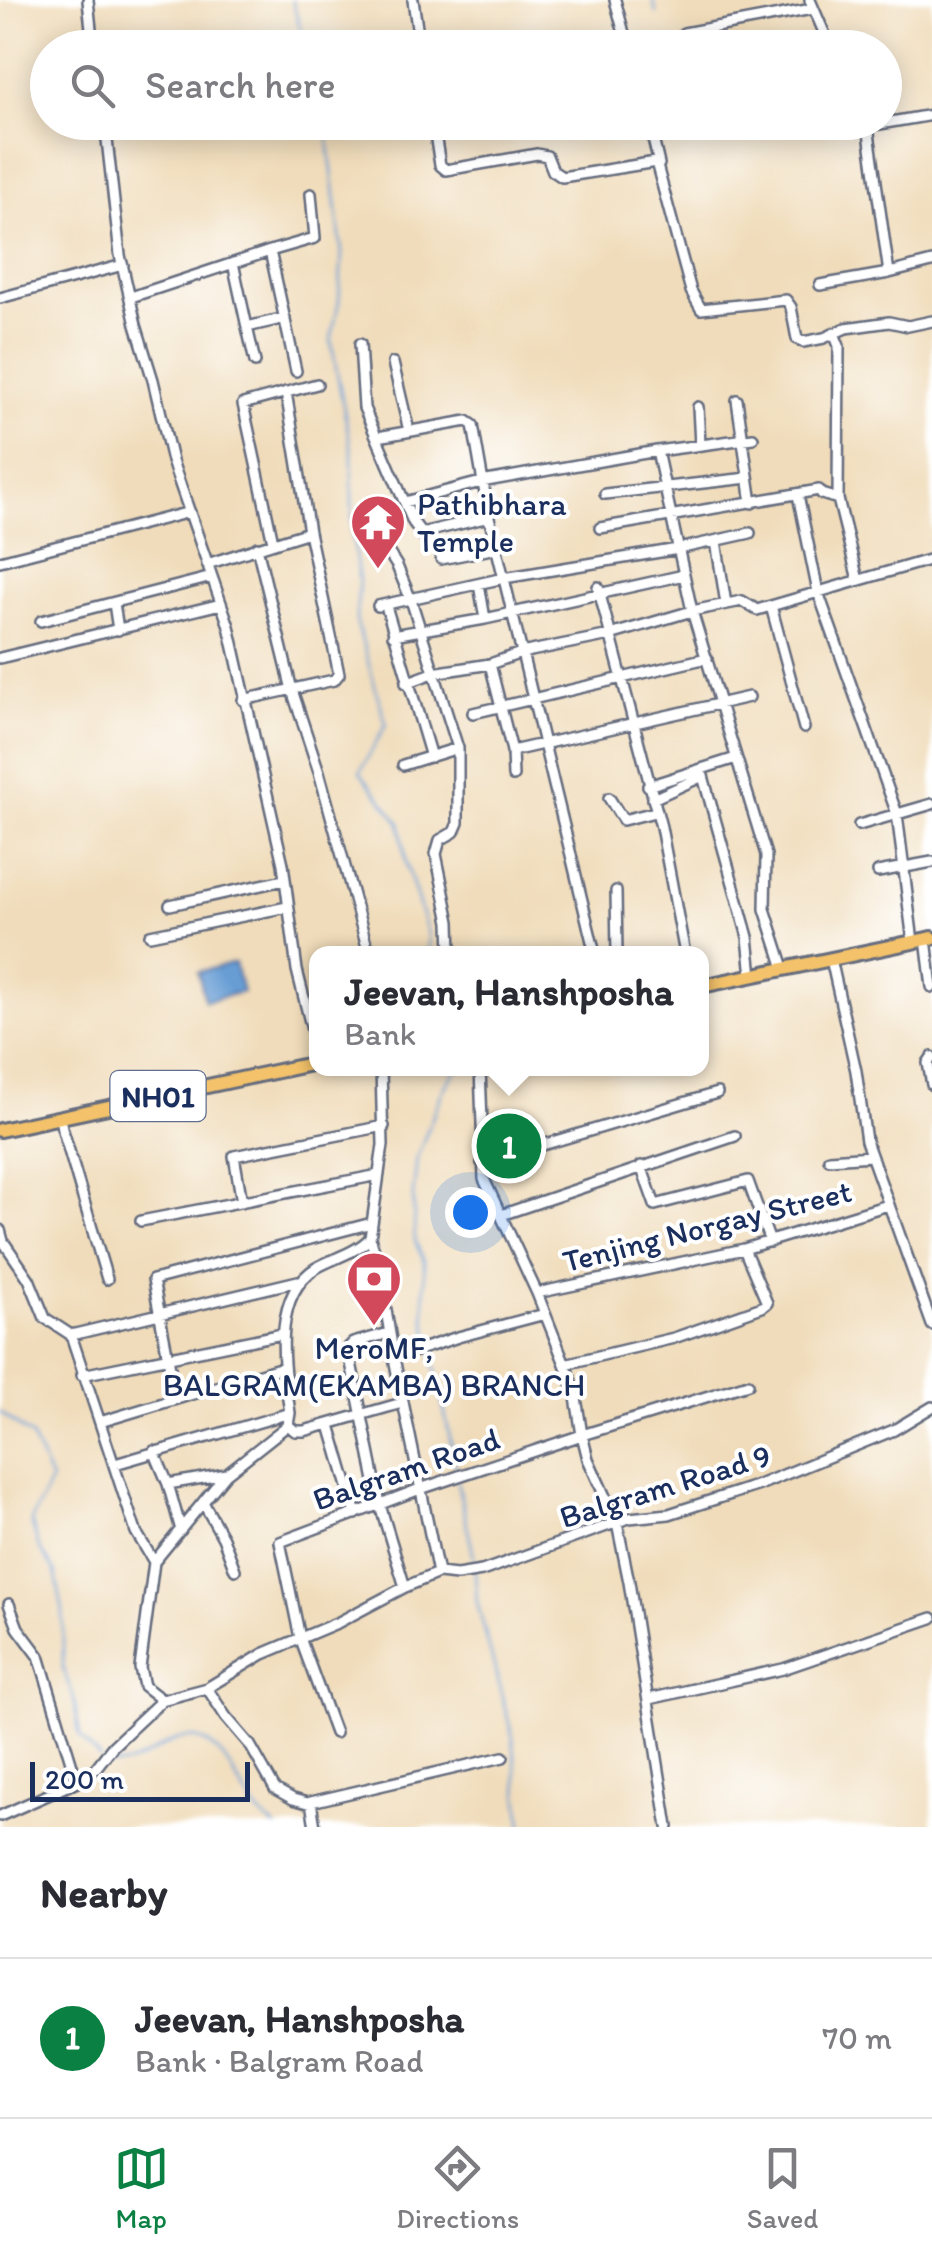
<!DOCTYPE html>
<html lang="en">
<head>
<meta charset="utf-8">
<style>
	body { margin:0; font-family:Itim,sans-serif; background:#f7f7f7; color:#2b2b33 }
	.scale { position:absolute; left:30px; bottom:25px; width:220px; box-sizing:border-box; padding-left:10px; border:5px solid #1b2f5e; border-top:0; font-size:28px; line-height:35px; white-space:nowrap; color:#1b2f5e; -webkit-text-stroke:8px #fff; paint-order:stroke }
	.you { position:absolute; left:470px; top:1212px; width:35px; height:35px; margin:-25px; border:8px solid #fff; border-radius:50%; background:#1a73e8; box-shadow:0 0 0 15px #1a73e833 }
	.badge { display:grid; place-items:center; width:65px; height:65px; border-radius:50%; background:#0b8043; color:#fff; font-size:32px; font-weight:700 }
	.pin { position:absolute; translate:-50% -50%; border:5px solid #fff; box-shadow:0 2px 10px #0006 }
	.popup { position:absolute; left:309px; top:946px; width:400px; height:130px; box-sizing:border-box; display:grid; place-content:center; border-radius:20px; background:#fff; filter:drop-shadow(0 2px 8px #0005); font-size:32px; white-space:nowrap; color:#7c7c81 }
	.popup b { font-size:38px; color:#2b2b33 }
	.popup::after { content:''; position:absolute; left:50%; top:100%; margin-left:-20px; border:20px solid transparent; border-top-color:#fff }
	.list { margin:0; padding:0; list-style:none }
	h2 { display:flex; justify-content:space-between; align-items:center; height:130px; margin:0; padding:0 40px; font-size:42px }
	h2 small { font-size:32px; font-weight:400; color:#7c7c81 }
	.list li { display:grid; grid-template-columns:65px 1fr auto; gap:30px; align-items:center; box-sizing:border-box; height:160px; padding:0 40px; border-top:2px solid #e1e1e2 }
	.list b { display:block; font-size:38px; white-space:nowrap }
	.list p { margin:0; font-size:32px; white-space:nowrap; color:#7c7c81 }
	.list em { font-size:32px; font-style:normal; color:#7c7c81 }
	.icon { flex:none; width:55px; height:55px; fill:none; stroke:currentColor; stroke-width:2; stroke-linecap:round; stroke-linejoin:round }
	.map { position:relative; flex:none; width:932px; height:1827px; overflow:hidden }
	.search { position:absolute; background:#fff; box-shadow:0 5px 25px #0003; left:30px; right:30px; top:30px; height:110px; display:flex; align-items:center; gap:25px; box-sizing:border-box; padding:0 35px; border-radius:55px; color:#7c7c81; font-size:38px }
	.sheet { height:290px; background:#fff }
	nav { display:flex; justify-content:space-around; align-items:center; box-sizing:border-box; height:140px; border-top:2px solid #e1e1e2; background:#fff; font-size:28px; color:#7c7c81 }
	nav a { display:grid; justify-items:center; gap:5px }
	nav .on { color:#0b8043 }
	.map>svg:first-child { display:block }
	.water { fill:#689dd4; stroke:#426699; stroke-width:2.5 }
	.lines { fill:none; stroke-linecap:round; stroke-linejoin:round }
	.stream { stroke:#689dd4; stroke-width:2.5 }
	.minor-casing { stroke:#666c7e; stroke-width:14 }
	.highway-casing { stroke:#666c7e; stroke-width:18 }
	.minor { stroke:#fff; stroke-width:9 }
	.highway { stroke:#f3c26a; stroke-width:12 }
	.labels { text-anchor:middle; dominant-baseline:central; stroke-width:8; stroke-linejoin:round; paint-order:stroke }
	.shield { fill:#fff; stroke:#5f6d8e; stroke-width:2.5 }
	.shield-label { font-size:30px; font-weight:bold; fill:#1b2f5e }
	.poi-label { font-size:32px; fill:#1b2f5e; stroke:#fff; text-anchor:start }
	.street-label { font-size:32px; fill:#1b2f5e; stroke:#fff }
</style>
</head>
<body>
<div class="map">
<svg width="932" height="1827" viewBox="0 0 932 1827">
	<rect width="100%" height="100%" fill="#fff"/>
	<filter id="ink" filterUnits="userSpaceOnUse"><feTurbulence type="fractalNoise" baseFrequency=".01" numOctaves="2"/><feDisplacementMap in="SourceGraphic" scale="20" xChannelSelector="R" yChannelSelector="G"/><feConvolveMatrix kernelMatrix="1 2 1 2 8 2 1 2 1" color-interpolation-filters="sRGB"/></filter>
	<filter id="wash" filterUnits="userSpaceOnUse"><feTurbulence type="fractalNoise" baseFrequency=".0048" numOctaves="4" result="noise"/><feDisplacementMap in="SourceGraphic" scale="40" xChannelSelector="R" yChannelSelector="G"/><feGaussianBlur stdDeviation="2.25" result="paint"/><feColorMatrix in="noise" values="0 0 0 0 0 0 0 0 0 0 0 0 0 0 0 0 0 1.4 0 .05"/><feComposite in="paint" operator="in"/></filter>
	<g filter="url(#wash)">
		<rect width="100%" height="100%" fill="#f0dcba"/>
		<!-- water -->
		<path class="water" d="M235,963L242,992L205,1001L198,972Z"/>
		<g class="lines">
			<!-- stream -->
			<path class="stream" d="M292,0L306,48
				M653,0L656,13
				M326,122L342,253L339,301L331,340L352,453V531L359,582L356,620L386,724L360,772L400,823L406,863L428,934L429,954
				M0,1412L31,1436L51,1480L31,1521L39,1548L55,1571L63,1611V1670L73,1695L80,1737L100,1759
				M457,1472L425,1318L424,1261L415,1241L413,1195L417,1157L443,1090L457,1068
				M457,1481L474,1557L477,1602L513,1738L522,1827
				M106,1763C140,1776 169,1726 201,1740C236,1754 238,1803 276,1827"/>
		</g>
	</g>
	<g filter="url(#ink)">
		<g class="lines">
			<!-- minor casing -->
			<g class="minor-casing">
				<path id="minor" d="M88,0L93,48
					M413,0L420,48
					M615,0L628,48
					M810,0L829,44L839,48
					M684,33L812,9
					M932,115L868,126L889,273L932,262
					M105,122L120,255L136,325L153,380L172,461L229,626L283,864L297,970L316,1046
					M433,122L440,165L446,170L537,154L547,156L553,171L562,177L656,162L691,291L701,309L786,300L791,307L797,339L803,342L824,338L846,328L889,322L908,326L932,321
					M649,122L659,164
					M233,263L247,327
					M820,285L889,273
					M131,297L270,251
					M0,298L123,265
					M834,333L839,346L838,499L858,580
					M360,344L364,408L413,522L427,541
					M255,362L247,327L285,318
					M393,363L409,431
					M296,371L270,251L315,238L311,194
					M737,400L752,503
					M698,407L700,445
					M378,437L467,421L473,425L489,517L595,954
					M657,451L692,611L766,855L765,909L784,968
					M605,494L748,478
					M798,495L818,592L897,814L913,942
					M405,502L481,482L657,451L753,438
					M600,528L819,490L822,494L838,499
					M421,533L489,517
					M378,536L397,566L411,600L458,748V823L454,832L440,840L436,854L450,922L451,954
					M716,541L726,604
					M273,542L243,404L317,384
					M257,547L292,690L319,772L369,954
					M441,559L497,548
					M0,561L190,512
					M207,564L309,532
					M479,584L485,619
					M598,587L661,827L685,954
					M114,603L118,630
					M378,606L504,578L678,549L750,533
					M386,606L431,757
					M771,606L804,728
					M41,621L212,577
					M393,635L485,619L684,575
					M0,658L221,604
					M490,664L512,751L513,776
					M406,683L433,673L490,664L521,653L610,635L692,611L742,601L757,610L932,559
					M243,700L334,680L339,674L309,532L286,392
					M473,713L707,658
					M512,751L749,697
					M403,765L458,748
					M648,786L736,758
					M609,798L623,820L655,812
					M655,805L653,799L703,776L748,937L752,976
					M859,825L932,804
					M878,872L932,862
					M616,891L617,954
					M170,905L284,880
					M150,935L287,907
					M926,939L932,987
					M831,959L856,1071L866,1141L932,1325
					M932,1057L928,1063L932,1085
					M59,1117L107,1279
					M829,1159L871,1156
					M482,1163L717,1093
					M641,1166L655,1205L748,1181L770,1242
					M242,1202L234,1156L384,1126
					M501,1215L735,1136
					M141,1221L379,1175
					M0,1230L3,1241L29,1279L45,1318L71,1335L136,1532L154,1562
					M370,1238L378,1262L394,1358L438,1573
					M537,1293L744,1249L888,1205
					M71,1335L298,1281
					M394,1358L458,1337L545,1314
					M565,1364L674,1338L762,1307L767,1303L744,1249
					M82,1375L282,1334
					M176,1399L153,1280L372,1223
					M100,1422L283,1367
					M288,1425L295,1431H304L402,1403
					M330,1425L356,1514
					M154,1451L168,1484
					M115,1464L290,1413
					M204,1504L223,1538L235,1570
					M181,1530L168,1484L226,1474
					M405,1587L438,1573L457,1575L482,1571L629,1518L669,1514L759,1485L894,1430L932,1407
					M207,1688L226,1717L250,1745L275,1789L293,1799L311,1804
					M649,1699L783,1669L932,1618
					M162,1700L144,1686L140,1668L154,1562L226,1474L288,1425L290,1413C284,1368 270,1297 316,1268C333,1258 356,1253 370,1238L383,1145L381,1068
					M335,1733L300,1638L280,1542L420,1489L582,1435L575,1391L565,1364L537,1293L484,1179L480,1068
					M77,1782L95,1769L113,1746L162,1700L207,1688L263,1654L339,1622L405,1587L380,1505L348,1348L353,1343L389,1333
					M0,1816L77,1782L39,1656L18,1628L9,1604
					M315,1827L311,1802L503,1757
					M668,1827L629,1582L617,1523L588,1459L582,1435L748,1384"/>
			</g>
			<!-- highway casing -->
			<g class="highway-casing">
				<path id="highway" d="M702,986L932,938
					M0,1130L316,1063"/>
			</g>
			<!-- minor -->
			<use href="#minor" class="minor"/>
			<!-- highway -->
			<use href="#highway" class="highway"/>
		</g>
	</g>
	<!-- icons -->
	<defs>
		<g id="temple-pin" transform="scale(2.875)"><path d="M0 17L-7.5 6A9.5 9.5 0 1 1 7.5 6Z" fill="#d1495b" stroke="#fff"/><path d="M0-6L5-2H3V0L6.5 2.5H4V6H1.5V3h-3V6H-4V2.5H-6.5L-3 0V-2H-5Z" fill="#fff"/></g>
		<g id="bank-pin" transform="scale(2.875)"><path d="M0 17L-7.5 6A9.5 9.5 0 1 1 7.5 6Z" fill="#d1495b" stroke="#fff"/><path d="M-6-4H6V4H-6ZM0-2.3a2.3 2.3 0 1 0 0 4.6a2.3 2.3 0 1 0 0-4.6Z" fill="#fff"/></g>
	</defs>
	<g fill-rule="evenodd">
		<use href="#temple-pin" x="378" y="522"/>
		<use href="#bank-pin" x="374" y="1279"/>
	</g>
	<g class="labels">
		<!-- shield labels -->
		<rect class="shield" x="110.5" y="1071" width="95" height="50" rx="8"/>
		<g class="shield-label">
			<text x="158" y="1096">NH01</text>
		</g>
		<!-- poi labels -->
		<g class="poi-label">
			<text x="417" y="504">Pathibhara<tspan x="417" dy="37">Temple</tspan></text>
			<text x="374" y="1348" text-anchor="middle">MeroMF,<tspan x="374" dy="37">BALGRAM(EKAMBA) BRANCH</tspan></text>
		</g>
		<!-- street labels -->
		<g class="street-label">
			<text transform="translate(707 1226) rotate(-14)">Tenjing Norgay Street</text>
			<text transform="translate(406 1469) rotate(-19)">Balgram Road</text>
			<text transform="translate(665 1486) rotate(-17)">Balgram Road 9</text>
		</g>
	</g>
</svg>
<div class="scale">200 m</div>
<div class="you"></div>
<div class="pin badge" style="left:509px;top:1146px">1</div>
<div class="popup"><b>Jeevan, Hanshposha</b>Bank</div>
<div class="search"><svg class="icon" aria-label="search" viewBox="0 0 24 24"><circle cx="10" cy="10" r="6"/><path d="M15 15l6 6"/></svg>Search here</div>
</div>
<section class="sheet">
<h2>Nearby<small></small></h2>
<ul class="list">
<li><span class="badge">1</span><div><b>Jeevan, Hanshposha</b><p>Bank · Balgram Road</p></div><em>70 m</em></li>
</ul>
</section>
<nav>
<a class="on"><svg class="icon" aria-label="map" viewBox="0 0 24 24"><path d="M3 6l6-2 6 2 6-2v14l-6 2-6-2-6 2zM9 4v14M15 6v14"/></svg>Map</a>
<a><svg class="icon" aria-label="directions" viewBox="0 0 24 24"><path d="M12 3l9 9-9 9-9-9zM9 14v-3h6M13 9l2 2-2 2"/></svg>Directions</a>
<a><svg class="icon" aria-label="saved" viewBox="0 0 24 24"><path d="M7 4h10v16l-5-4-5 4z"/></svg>Saved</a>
</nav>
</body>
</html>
